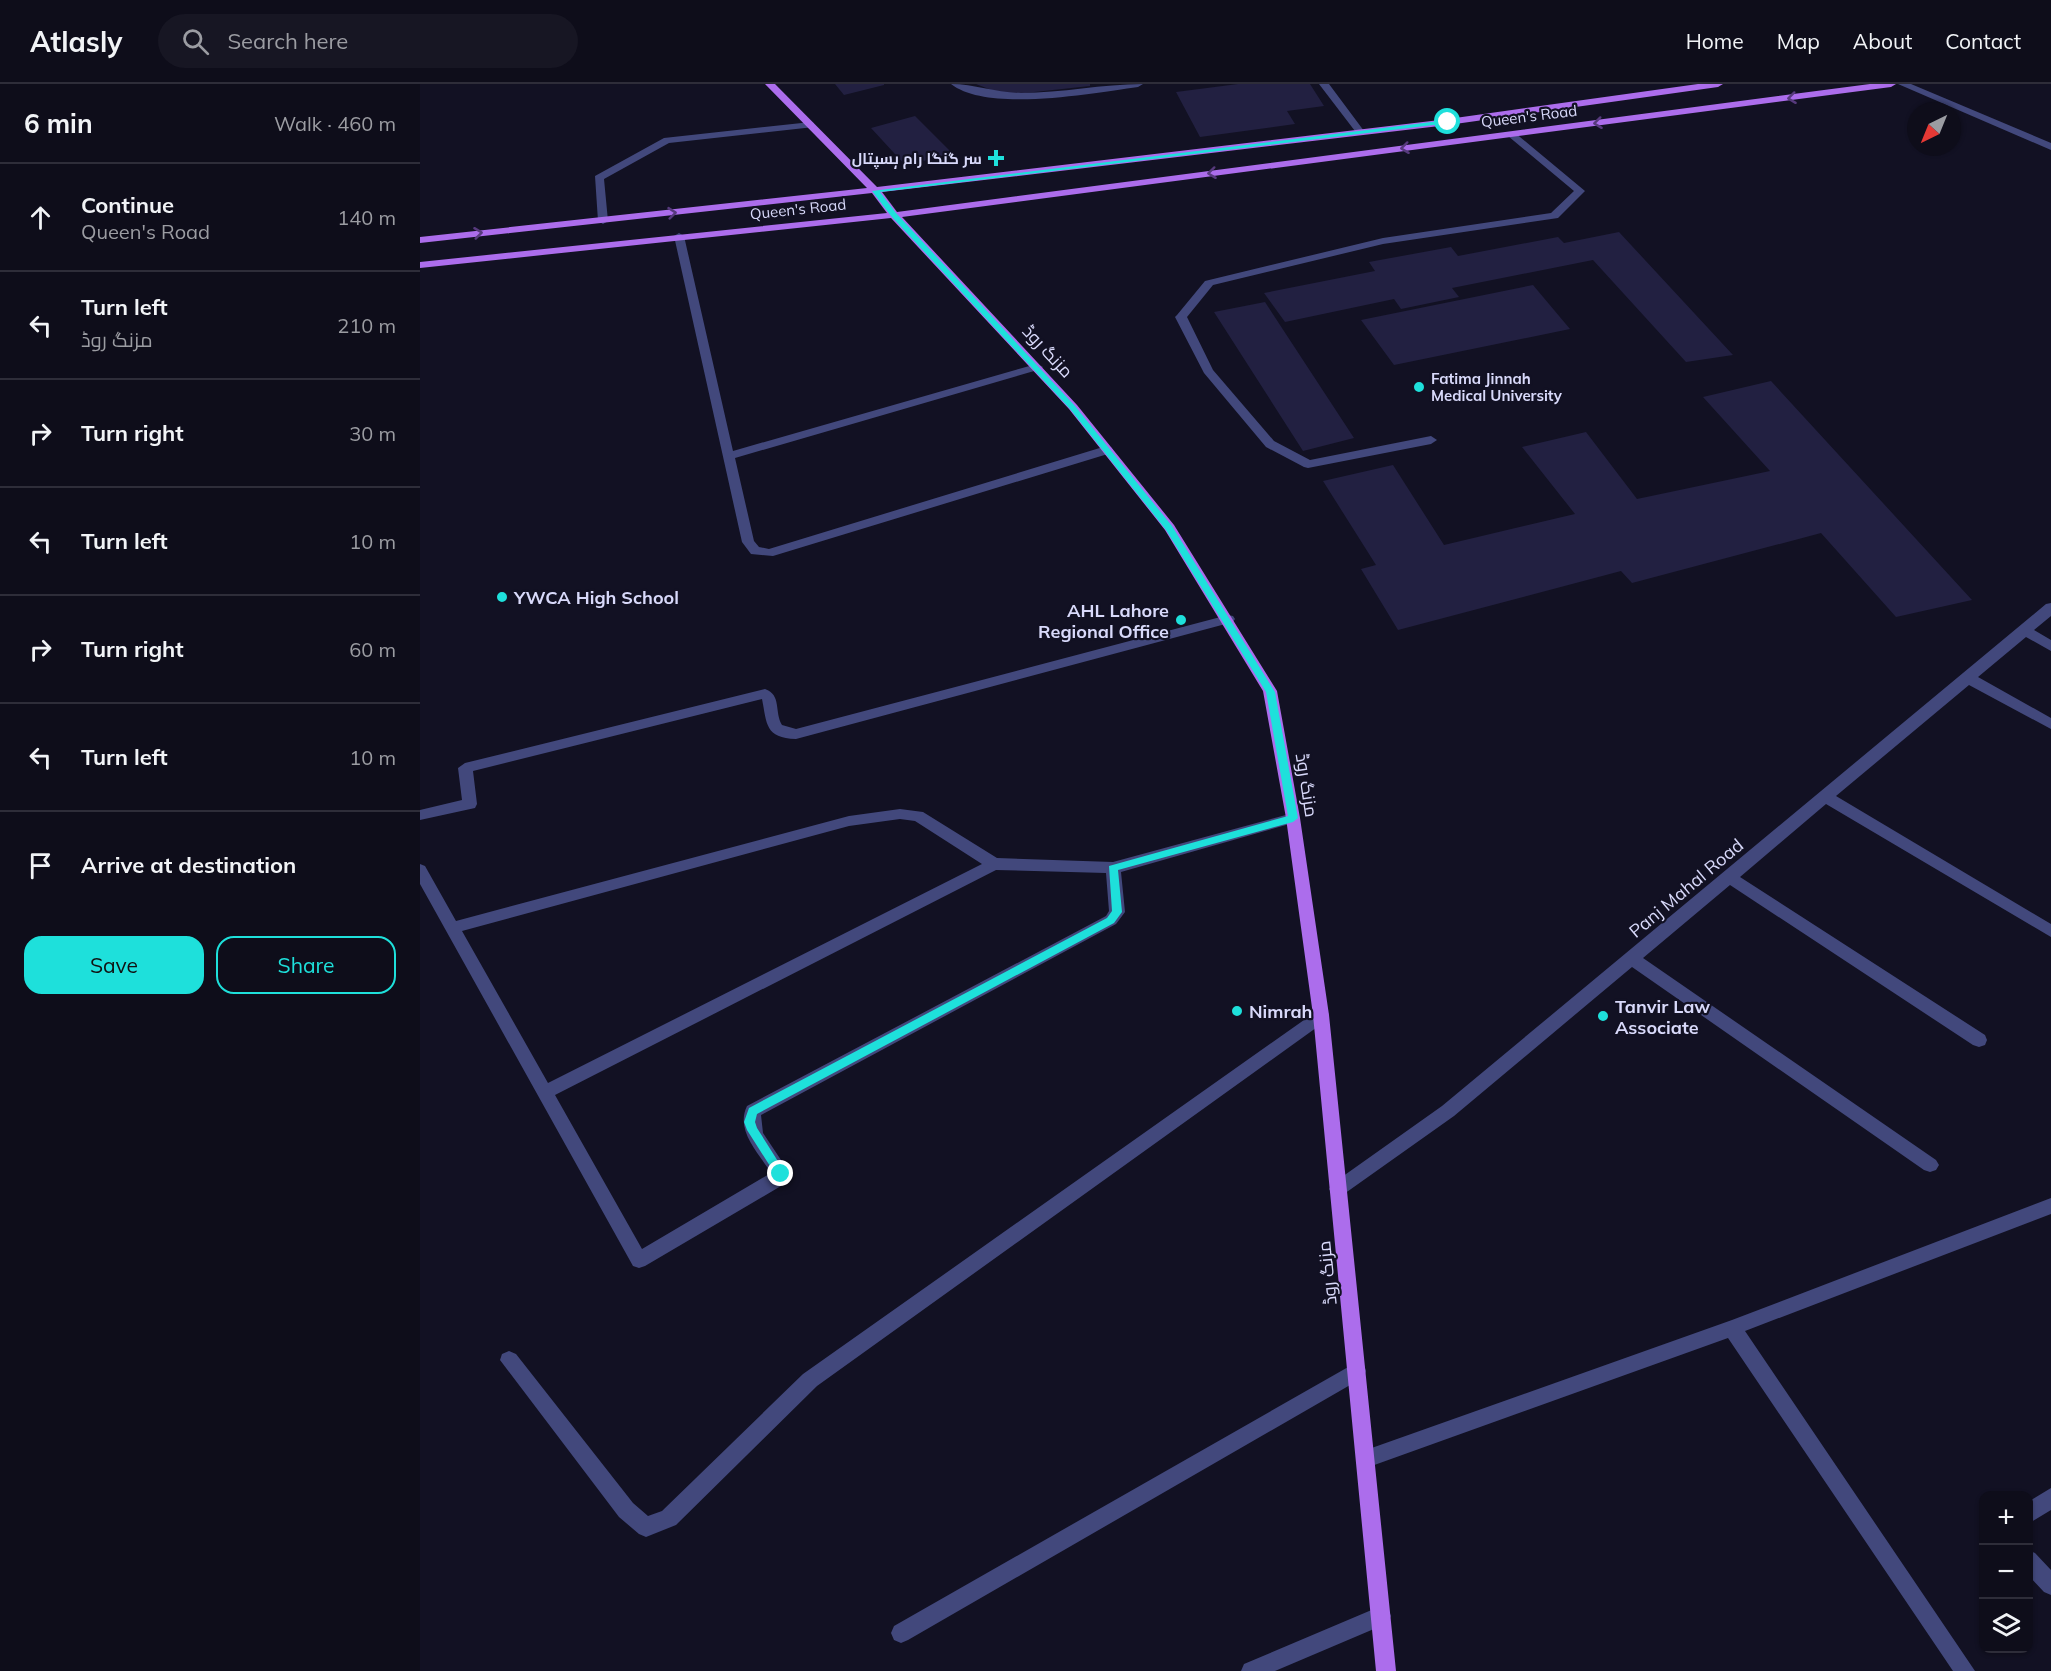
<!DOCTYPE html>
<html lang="en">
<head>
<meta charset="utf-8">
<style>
	body { margin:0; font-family:Mulish,Cairo,sans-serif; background:#171623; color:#f1f3f6 }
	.controls { position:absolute; right:18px; bottom:18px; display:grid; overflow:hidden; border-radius:12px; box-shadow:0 2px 4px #0004 }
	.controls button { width:54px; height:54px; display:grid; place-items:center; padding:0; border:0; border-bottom:2px solid #2e2d39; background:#0e0d1a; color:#f1f3f6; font:30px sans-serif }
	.compass { position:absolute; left:1487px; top:18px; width:54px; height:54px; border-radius:50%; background:#0e0d1a; box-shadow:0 2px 4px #0004; rotate:223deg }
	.stop { position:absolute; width:18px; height:18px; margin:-14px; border:4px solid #1ee0db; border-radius:50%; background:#fff }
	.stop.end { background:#1ee0db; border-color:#fff; box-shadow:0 2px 6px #0008 }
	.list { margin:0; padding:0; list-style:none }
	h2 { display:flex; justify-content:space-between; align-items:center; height:78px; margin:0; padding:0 24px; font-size:26px }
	h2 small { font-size:20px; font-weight:400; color:#9b9ca2 }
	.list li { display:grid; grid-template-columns:39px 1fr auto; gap:18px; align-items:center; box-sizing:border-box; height:108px; padding:0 24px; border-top:2px solid #2e2d39 }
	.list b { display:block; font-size:22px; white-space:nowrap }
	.list p { margin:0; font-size:20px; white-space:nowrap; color:#9b9ca2 }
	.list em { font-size:20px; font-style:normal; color:#9b9ca2 }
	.actions { display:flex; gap:12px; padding:18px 24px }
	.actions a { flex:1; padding:14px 0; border:2px solid #1ee0db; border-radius:18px; text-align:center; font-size:21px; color:#1ee0db }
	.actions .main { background:#1ee0db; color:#111 }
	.icon { flex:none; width:33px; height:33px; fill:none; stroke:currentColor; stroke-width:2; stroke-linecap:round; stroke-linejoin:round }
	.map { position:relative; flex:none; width:1631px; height:1587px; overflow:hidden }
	header { display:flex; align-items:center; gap:36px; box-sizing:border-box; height:84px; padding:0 30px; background:#0e0d1a; border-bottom:2px solid #2e2d39 }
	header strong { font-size:28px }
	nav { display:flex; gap:33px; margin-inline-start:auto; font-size:21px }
	.search { width:420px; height:54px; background:#171623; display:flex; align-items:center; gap:15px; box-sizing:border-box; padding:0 21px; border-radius:33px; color:#9b9ca2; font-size:22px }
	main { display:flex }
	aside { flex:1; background:#0e0d1a }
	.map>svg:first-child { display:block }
	.building { fill:#222041 }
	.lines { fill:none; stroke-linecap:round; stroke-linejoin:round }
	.minor { fill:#42487c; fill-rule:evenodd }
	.major { fill:#ac6dec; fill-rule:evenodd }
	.oneway { stroke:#573a7d }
	.route { fill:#1ee0db }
	.poi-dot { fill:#1ee0db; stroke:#121123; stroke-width:2 }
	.labels { text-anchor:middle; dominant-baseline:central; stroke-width:4.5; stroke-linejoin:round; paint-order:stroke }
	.far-street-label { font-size:15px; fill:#d8d9fa; stroke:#121123 }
	.far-poi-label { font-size:15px; font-weight:bold; fill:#d8d9fa; stroke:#121123; text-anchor:end }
	.street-label { font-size:18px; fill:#d8d9fa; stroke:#121123 }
	.poi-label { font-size:18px; font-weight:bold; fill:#d8d9fa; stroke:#121123; text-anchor:start }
</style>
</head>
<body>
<header>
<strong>Atlasly</strong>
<div class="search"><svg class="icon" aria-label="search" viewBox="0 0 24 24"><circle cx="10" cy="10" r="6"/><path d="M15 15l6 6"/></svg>Search here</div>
<nav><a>Home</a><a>Map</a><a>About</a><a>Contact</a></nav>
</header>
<main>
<aside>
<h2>6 min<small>Walk · 460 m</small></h2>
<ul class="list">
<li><svg class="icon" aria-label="ahead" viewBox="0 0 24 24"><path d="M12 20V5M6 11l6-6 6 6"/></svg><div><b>Continue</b><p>Queen's Road</p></div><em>140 m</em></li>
<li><svg class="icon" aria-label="left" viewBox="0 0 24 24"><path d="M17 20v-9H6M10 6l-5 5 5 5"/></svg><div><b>Turn left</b><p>مزنگ روڈ</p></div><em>210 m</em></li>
<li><svg class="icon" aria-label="right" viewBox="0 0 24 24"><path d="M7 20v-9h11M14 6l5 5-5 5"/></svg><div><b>Turn right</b></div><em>30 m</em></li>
<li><svg class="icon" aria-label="left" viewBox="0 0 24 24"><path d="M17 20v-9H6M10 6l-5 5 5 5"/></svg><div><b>Turn left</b></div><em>10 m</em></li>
<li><svg class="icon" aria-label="right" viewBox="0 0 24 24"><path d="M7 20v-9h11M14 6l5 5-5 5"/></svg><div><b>Turn right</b></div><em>60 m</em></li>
<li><svg class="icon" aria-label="left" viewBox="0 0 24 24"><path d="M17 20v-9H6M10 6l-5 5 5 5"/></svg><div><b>Turn left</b></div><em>10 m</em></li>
<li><svg class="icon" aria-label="arrive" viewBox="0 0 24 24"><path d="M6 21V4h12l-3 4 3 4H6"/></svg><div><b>Arrive at destination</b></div></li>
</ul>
<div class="actions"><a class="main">Save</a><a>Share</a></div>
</aside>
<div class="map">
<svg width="1631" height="1587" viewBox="0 0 1631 1587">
	<rect width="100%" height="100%" fill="#121123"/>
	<!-- building -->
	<path class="building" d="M415,0H464V1L424,11Z
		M556,0H670V2L595,10L579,9Z
		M818,0H890L904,22L867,27L875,40L780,53L756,8Z
		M495,32L532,69L486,82L451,44Z
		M1199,148L1313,271L1266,278L1173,176L1032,204L1039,213L981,225L974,215L865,238L844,209L955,187L949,178L1031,163L1038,172L1138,153L1144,159Z
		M1113,201L1150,245L974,281L941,236Z
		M845,218L934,354L883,367L794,228Z
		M1351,297L1552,516L1476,533L1401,449L1212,499L1201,487L978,546L941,485L956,481L903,397L973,381L1024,461L1155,430L1102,363L1166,348L1217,415L1350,387L1283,313Z"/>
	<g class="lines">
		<!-- minor -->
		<path class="minor" d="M531,0C555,0 577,9 601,9C642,9 682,0 723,0L718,3C674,9 568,29 531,0Z
			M899,0H909L944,47V51H938Z
			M1478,0H1491L1631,59V66Z
			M391,38L394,39V43L249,59L184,95L188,137L183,140L178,137L175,92L244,54Z
			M1088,48H1094L1165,107L1138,134L963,160L793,201L767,233L793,286L854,357L890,376L1011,352L1017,356L1011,360L888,384L884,383L846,363L784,289L755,233L757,231L785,197L963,154L1131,129L1154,107L1088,52Z
			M259,149L264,152L313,367L613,281L617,280L623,283L621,285L315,374L334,457L339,463L349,465L683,363H691L693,366L691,369L353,472L331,470L322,458L254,152Z
			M1631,519V532L1614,546L1631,556V567L1606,553L1558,593L1631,634V645L1549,601L1416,712L1631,840V853L1406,720L1320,793L1565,951L1567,956L1565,961L1559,963L1553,961L1310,801L1223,874L1516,1076L1519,1081L1516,1086L1510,1088L1504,1086L1212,883L1034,1032L924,1110L918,1113L912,1110L909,1105L912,1100L1022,1022L1626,520Z
			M808,531L813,532L815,535L813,538L376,655C345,654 347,640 342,615L53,687L57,720L55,724L0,736V726L42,716L38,684L45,679L345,605C362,611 354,628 362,641L376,645Z
			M480,725L503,728L577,774L693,778L873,729L878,730L880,734L878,738L873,739L701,788L705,828L696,840L341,1031L343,1049L367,1085L370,1090L361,1102L225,1182L219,1184L213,1182L0,800V780L5,782L36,837L429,732ZM480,735L495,737L562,780L128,999L42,847L429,742ZM576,786L686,789L689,827L686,832L327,1022C315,1047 339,1069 351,1089L222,1165L135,1011Z
			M901,924L907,926L909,931L907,936L397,1302L256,1441L226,1453L219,1450L199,1433L80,1276L82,1270L89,1267L96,1270L213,1419L228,1432L242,1427L383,1290Z
			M1631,1114V1130L1325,1247L1555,1587H1533L1308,1254L946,1384L939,1382L936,1375L939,1368L946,1366L1312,1236Z
			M937,1278L944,1281L946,1287L944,1293L488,1556L481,1559L474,1556L471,1549L474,1542Z
			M1631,1404V1426L1608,1440V1418Z
			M1608,1466L1615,1469L1631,1486V1511L1624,1508L1608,1491Z
			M961,1522L968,1525L971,1532L968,1539L855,1587H821L824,1580Z"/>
		<!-- major -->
		<path class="major" d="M345,0H355L457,103L1028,35L1278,0H1303L1298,3L1028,41L462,108L477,128L1450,0H1476L1471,3L482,133L657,321L754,441L857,607L880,734L909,931L976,1587H956L893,931L866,734L843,607L745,446L649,325L471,134L0,184V178L467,129L452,109L0,159V153L447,104Z"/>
	</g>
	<!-- one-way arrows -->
	<defs><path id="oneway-chevron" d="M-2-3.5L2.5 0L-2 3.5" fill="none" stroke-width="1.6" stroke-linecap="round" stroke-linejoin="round" transform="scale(1.5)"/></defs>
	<g class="oneway">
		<use href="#oneway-chevron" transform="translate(1372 14) rotate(173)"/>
		<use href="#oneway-chevron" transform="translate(1178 39) rotate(173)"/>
		<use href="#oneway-chevron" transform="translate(985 64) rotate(173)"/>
		<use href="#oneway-chevron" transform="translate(792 89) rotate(173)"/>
		<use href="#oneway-chevron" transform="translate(252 129) rotate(-6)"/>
		<use href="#oneway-chevron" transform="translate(58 149) rotate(-7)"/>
	</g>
	<!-- route -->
	<path class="route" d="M1028,36L1030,39L460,108L476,129L655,322L752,442L855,608L878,734L873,738L698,786L702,828L694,839L337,1030L335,1038L337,1044L366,1090L361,1095L357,1093L327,1046L324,1038L329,1024L687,834L692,827L689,782L868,732L846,608L746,446L650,325L471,132L452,107Z"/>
	<!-- markers -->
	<g class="poi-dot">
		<path d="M573 65h6v6h6v6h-6v6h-6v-6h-6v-6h6z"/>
		<circle cx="999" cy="303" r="6"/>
		<circle cx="82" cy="513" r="6"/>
		<circle cx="761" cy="536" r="6"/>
		<circle cx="817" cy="927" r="6"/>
		<circle cx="1183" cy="932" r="6"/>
	</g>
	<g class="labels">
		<!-- far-street labels -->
		<g class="far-street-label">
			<text transform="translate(1109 32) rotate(-7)">Queen's Road</text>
			<text transform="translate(378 125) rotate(-6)">Queen's Road</text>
		</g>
		<!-- far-poi labels -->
		<g class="far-poi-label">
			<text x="562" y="74">سر گنگا رام ہسپتال</text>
			<text x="1011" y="294" text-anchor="start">Fatima Jinnah<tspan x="1011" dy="17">Medical University</tspan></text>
		</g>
		<!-- street labels -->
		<g class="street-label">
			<text transform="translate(628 267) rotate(47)">مزنگ روڈ</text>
			<text transform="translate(887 701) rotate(81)">مزنگ روڈ</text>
			<text transform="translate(1266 804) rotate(-40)">Panj Mahal Road</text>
			<text transform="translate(907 1189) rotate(-96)">مزنگ روڈ</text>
		</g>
		<!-- poi labels -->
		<g class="poi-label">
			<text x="94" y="513">YWCA High School</text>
			<text x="749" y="526" text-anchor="end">AHL Lahore<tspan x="749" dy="21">Regional Office</tspan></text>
			<text x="1195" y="922">Tanvir Law<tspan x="1195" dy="21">Associate</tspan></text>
			<text x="829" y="927">Nimrah</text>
		</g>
	</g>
</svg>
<div class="controls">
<button>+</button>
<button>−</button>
<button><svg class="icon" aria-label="layers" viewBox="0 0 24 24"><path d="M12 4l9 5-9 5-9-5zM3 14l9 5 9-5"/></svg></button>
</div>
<svg class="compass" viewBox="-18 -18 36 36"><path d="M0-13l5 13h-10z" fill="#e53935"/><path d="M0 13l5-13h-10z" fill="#9b9ca2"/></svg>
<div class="stop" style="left:1028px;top:38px"></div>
<div class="stop end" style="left:361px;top:1090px"></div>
</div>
</main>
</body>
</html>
